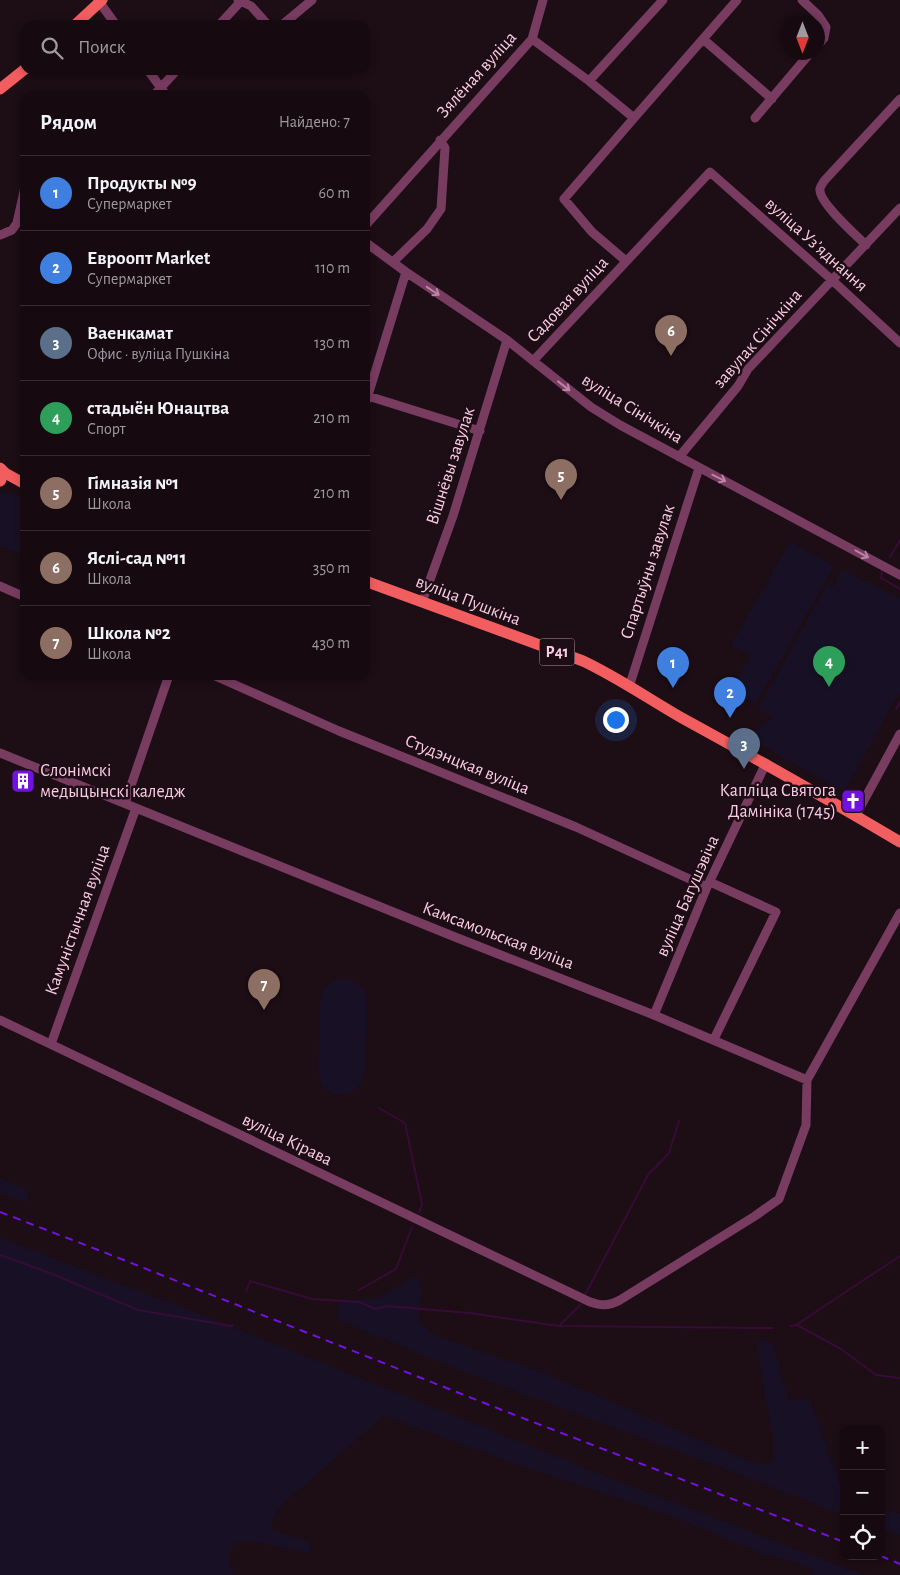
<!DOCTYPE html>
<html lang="ru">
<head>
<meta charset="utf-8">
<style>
	body { margin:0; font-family:"Alegreya Sans",sans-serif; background:#23181e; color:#f1f3f6 }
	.controls { position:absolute; right:15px; bottom:15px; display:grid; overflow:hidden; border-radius:10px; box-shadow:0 2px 8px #0003 }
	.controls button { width:45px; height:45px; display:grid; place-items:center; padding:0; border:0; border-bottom:1px solid #352b30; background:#160a10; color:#f1f3f6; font:25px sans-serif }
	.compass { position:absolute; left:780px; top:15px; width:45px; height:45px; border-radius:50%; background:#160a10; box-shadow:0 2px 8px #0003; rotate:180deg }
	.you { position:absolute; left:615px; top:719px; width:18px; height:18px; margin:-12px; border:4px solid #fff; border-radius:50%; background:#1a73e8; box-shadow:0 0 0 8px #1a73e833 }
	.badge { display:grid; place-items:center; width:32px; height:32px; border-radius:50%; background:#b88eed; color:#fff; font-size:16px; font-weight:700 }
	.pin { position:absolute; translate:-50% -41px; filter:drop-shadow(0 1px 2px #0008) }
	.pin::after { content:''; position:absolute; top:26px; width:18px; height:15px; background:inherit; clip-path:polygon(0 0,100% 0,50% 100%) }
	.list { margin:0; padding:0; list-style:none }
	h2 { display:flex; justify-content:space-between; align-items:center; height:65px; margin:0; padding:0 20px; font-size:21px }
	h2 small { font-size:16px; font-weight:400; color:#9e9a9f }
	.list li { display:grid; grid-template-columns:32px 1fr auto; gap:15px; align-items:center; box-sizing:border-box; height:75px; padding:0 20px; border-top:1px solid #352b30 }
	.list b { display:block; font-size:19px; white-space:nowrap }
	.list p { margin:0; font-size:16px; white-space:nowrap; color:#9e9a9f }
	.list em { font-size:16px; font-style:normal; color:#9e9a9f }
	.icon { flex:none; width:28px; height:28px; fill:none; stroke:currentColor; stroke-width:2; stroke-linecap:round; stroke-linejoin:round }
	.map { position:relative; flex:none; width:900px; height:1575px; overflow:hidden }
	.search { position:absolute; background:#160a10; box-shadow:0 2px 8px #0003; left:20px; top:20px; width:350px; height:55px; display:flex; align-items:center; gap:12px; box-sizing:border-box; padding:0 18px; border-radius:15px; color:#9e9a9f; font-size:19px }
	.panel { position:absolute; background:#160a10; box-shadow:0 2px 8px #0003; left:20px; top:90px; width:350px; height:590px; border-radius:15px }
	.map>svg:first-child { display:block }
	.green { fill:#181126 }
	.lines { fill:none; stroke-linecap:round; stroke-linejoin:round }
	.stream { stroke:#360c37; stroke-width:2 }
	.minor { stroke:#783c60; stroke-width:9 }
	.major { stroke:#f25d5f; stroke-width:11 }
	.rail { stroke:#7212e1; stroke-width:2; stroke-dasharray:8 6; stroke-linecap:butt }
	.oneway { stroke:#ba84a2 }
	.labels { text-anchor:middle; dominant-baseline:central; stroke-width:5; stroke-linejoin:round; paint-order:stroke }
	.shield { fill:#1d0d15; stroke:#b893a7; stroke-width:1 }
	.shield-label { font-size:16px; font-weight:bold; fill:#fbcde5 }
	.street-label { font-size:18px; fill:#fbcde5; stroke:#1d0d15 }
	.poi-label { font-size:18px; fill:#fbcde5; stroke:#1d0d15; text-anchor:start }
</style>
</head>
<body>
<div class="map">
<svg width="900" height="1575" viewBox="0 0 900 1575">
	<rect width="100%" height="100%" fill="#1d0d15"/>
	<!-- green -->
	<path class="green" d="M0,492L25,497V555L0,546Z
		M790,542L834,566L756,703L731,689L751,655L731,645Z
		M842,570L900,598V691L844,792L749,738V734L774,718L758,709L827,585L833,587Z
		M344,979C353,980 361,985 365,994C370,1007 365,1056 365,1072C361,1099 324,1103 319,1076C318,1069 319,1060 319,1052C320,1035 320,1018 320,1001C322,988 330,980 344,979Z
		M0,1178L27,1190L28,1199L25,1202L0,1192Z
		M0,1238L212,1319L610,1478L863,1575H812L813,1570L795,1562L761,1553L664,1513L519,1465L383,1415L379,1420L278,1508L272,1520V1530L308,1542L312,1548L309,1553L250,1541L236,1542C226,1556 227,1560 234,1575H0Z
		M417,1277L421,1287L419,1322L436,1336L546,1374L739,1457L761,1465L772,1462L775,1451L757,1344L762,1338L773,1345L788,1400H810L844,1497V1515L726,1469L462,1371L339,1320L337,1312L340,1304L349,1300L380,1298L411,1278Z
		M881,1509L900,1513V1535L881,1528Z"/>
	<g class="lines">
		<!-- stream -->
		<path class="stream" d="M890,557L900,540
			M882,571L881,578L900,589
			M896,709L900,702
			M379,1108L405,1123L422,1204L419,1213
			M0,1255L50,1273L138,1310L232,1326L233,1325
			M359,1290L396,1269L412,1227
			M246,1291L250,1281L312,1299L359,1302L375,1309L387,1306L469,1313L559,1326L773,1328
			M585,1295L648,1175L669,1153L679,1121
			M797,1325L841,1349L876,1375L900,1378
			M559,1326L580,1305
			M790,1326L796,1325L900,1256"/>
		<!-- minor -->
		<path class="minor" d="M98,0L116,25
			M238,0L251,6L268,25
			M802,0L818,15L826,27L824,38L818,45
			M219,25L242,0
			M282,25L312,0
			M532,39L589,81L634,118L564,199L592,232L626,261
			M703,39L772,99
			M148,70L166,95
			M589,81L663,0
			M154,95L177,70
			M634,118L737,0
			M755,118L811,52
			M365,226L532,39L543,0
			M0,235L12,230L17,223L25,187
			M365,242L406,272L507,340L591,407L620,425L900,575
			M866,245C856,235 818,202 820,189C820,187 823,183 824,181L900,99
			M393,262L427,229L441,209L445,148L440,140
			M533,361L710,172L832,280L900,343
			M368,396L480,431
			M365,405L406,272
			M679,457L738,386L748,369L900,208
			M0,586L25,597
			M422,602L453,516L507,340
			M213,675L339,731L576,827L707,887
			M629,687L699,468
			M0,753L455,937L654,1015L807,1080L900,913
			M125,803L169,675
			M856,815L900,734
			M710,882L776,912L714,1039
			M654,1015L707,887L766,763
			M0,1020L590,1302C602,1306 609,1306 620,1300L755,1216L779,1199L806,1125L807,1080
			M51,1044L136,808"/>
		<!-- major -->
		<path class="major" d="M75,25L102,0
			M0,89L25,69
			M0,468L5,473L25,484
			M0,481L1,480
			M365,581L583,661C617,677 649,699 682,718C755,758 828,799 900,842"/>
		<!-- rail -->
		<path class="rail" d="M0,1212L106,1253L502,1410L844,1542
			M881,1556L900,1564"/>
	</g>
	<!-- one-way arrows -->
	<defs><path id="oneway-shaft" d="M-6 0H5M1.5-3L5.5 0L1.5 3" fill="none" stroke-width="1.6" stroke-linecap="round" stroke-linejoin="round" transform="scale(1.25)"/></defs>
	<g class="oneway">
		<use href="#oneway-shaft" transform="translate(433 291) rotate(34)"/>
		<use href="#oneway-shaft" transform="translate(564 386) rotate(38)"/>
		<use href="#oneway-shaft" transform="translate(719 478) rotate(27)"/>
		<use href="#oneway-shaft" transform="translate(862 554) rotate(29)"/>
	</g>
	<!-- icons -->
	<defs>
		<g id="building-square" transform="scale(1.25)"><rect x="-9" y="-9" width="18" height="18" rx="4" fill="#7212e1" stroke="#1d0d15"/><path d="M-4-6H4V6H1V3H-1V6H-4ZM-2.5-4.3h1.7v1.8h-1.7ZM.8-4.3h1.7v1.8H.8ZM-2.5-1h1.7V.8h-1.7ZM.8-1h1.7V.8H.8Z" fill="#fff"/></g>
		<g id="church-square" transform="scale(1.25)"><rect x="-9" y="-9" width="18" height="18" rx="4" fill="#7212e1" stroke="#1d0d15"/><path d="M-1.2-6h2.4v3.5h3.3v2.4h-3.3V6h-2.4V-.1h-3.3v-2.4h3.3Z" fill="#fff"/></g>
	</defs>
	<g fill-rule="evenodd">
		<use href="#building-square" x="23" y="781"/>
		<use href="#church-square" x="853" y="801"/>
	</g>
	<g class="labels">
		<!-- shield labels -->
		<rect class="shield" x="539.5" y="638.5" width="35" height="27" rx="4"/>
		<g class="shield-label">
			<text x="557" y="652">Р41</text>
		</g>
		<!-- street labels -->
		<g class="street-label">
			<text transform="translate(477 75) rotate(-48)">Зялёная вуліца</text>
			<text transform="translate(816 245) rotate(42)">вуліца Узʼяднання</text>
			<text transform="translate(568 300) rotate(-47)">Садовая вуліца</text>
			<text transform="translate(758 339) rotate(-49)">завулак Сінічкіна</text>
			<text transform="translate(632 409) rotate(32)">вуліца Сінічкіна</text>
			<text transform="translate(451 466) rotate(-72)">Вішнёвы завулак</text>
			<text transform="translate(648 572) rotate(-72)">Спартыўны завулак</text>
			<text transform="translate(468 601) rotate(21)">вуліца Пушкіна</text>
			<text transform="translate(467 765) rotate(22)">Студэнцкая вуліца</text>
			<text transform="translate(688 896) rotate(-66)">вуліца Багушэвіча</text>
			<text transform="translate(78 920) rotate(-70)">Камуністычная вуліца</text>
			<text transform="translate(498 936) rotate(21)">Камсамольская вуліца</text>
			<text transform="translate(287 1140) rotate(26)">вуліца Кірава</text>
		</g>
		<!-- poi labels -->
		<g class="poi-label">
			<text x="40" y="771">Слонімскі<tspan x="40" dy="21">медыцынскі каледж</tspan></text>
			<text x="836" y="791" text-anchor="end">Капліца Святога<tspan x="836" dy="21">Дамініка (1745)</tspan></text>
		</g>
	</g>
</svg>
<div class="controls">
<button>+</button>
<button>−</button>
<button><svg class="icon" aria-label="locate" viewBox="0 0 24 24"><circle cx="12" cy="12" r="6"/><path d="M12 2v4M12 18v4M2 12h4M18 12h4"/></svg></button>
</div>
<svg class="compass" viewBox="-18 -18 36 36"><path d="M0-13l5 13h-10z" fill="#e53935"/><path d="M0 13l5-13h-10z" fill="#9e9a9f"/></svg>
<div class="you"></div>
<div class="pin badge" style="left:673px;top:688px;background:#3f7fe0">1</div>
<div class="pin badge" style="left:730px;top:718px;background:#3f7fe0">2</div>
<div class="pin badge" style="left:744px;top:769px;background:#5c6f8a">3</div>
<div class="pin badge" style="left:829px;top:687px;background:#2e9e5b">4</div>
<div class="pin badge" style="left:561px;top:500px;background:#8d6e63">5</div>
<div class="pin badge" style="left:671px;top:356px;background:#8d6e63">6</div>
<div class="pin badge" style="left:264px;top:1010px;background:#8d6e63">7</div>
<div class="search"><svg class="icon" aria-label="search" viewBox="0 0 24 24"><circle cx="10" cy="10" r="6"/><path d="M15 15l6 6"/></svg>Поиск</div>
<section class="panel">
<h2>Рядом<small>Найдено: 7</small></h2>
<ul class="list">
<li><span class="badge" style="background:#3f7fe0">1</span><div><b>Продукты №9</b><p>Супермаркет</p></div><em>60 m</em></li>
<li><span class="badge" style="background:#3f7fe0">2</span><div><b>Евроопт Market</b><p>Супермаркет</p></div><em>110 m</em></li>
<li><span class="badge" style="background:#5c6f8a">3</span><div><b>Ваенкамат</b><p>Офис · вуліца Пушкіна</p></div><em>130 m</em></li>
<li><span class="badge" style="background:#2e9e5b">4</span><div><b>стадыён Юнацтва</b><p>Спорт</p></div><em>210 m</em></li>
<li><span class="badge" style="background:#8d6e63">5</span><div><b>Гімназія №1</b><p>Школа</p></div><em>210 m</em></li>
<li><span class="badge" style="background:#8d6e63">6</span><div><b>Яслі-сад №11</b><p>Школа</p></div><em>350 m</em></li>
<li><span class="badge" style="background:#8d6e63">7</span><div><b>Школа №2</b><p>Школа</p></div><em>430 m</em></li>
</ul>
</section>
</div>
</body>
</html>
